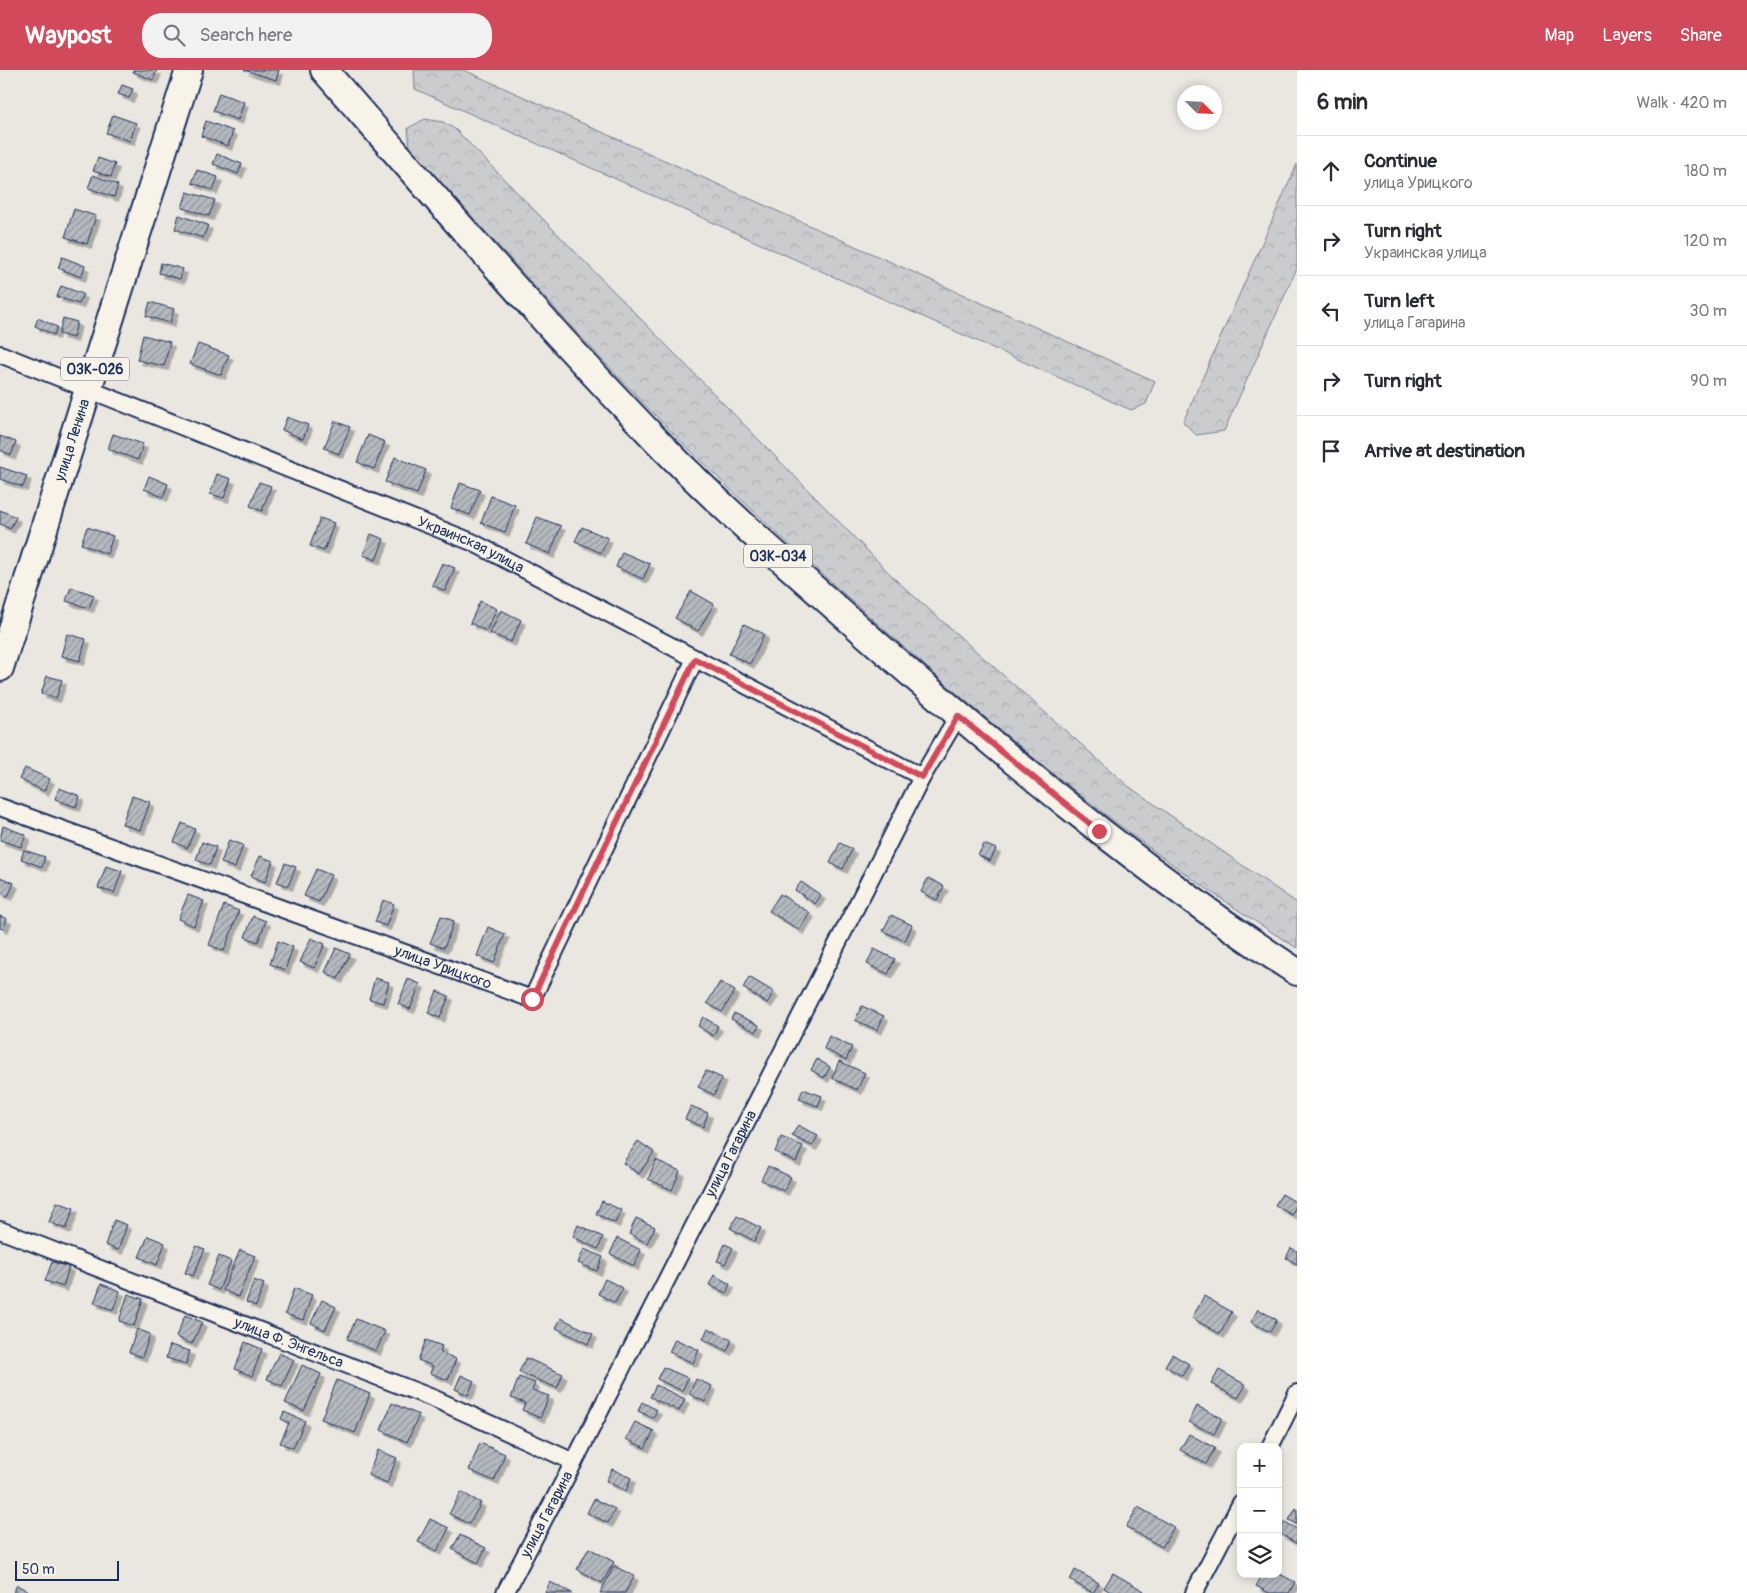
<!DOCTYPE html>
<html lang="en">
<head>
<meta charset="utf-8">
<style>
	body { margin:0; font-family:Pangolin,sans-serif; background:#f2f2f3; color:#2b2b33 }
	.controls { position:absolute; right:15px; bottom:15px; display:grid; overflow:hidden; border-radius:10px; box-shadow:0 2px 8px #0003 }
	.controls button { width:45px; height:45px; display:grid; place-items:center; padding:0; border:0; border-bottom:1px solid #e1e1e2; background:#fff; color:#2b2b33; font:25px sans-serif }
	.compass { position:absolute; left:1177px; top:15px; width:45px; height:45px; border-radius:50%; background:#fff; box-shadow:0 2px 8px #0003; rotate:114deg }
	.scale { position:absolute; left:15px; bottom:12px; width:104px; box-sizing:border-box; padding-left:5px; border:2px solid #1b2f5e; border-top:0; font-size:14px; line-height:18px; white-space:nowrap; color:#1b2f5e; -webkit-text-stroke:4px #f7f3e8; paint-order:stroke }
	.stop { position:absolute; width:15px; height:15px; margin:-11px; border:4px solid #d1495b; border-radius:50%; background:#fff }
	.stop.end { background:#d1495b; border-color:#fff; box-shadow:0 1px 5px #0008 }
	.list { margin:0; padding:0; list-style:none }
	h2 { display:flex; justify-content:space-between; align-items:center; height:65px; margin:0; padding:0 20px; font-size:21px }
	h2 small { font-size:16px; font-weight:400; color:#7c7c81 }
	.list li { display:grid; grid-template-columns:32px 1fr auto; gap:15px; align-items:center; box-sizing:border-box; height:70px; padding:0 20px; border-top:1px solid #e1e1e2 }
	.list b { display:block; font-size:19px; white-space:nowrap }
	.list p { margin:0; font-size:16px; white-space:nowrap; color:#7c7c81 }
	.list em { font-size:16px; font-style:normal; color:#7c7c81 }
	.icon { flex:none; width:28px; height:28px; fill:none; stroke:currentColor; stroke-width:2; stroke-linecap:round; stroke-linejoin:round }
	.map { position:relative; flex:none; width:1297px; height:1523px; overflow:hidden }
	header { display:flex; align-items:center; gap:30px; box-sizing:border-box; height:70px; padding:0 25px; background:#d1495b; color:#fff }
	header strong { font-size:24px }
	nav { display:flex; gap:28px; margin-inline-start:auto; font-size:18px }
	.search { width:350px; height:45px; background:#f2f2f3; display:flex; align-items:center; gap:12px; box-sizing:border-box; padding:0 18px; border-radius:20px; color:#7c7c81; font-size:19px }
	main { display:flex }
	aside { flex:1; background:#fff }
	.map>svg:first-child { display:block }
	.forest { fill:url(#forest-crowns); stroke:#737e96 }
	.building { fill:url(#building-hatch); stroke:#1b2f5e; filter:url(#shadow) }
	.lines { fill:none; stroke-linecap:round; stroke-linejoin:round }
	.street-casing { stroke:#1b2f5e; stroke-width:20 }
	.primary-casing { stroke:#1b2f5e; stroke-width:30 }
	.street { stroke:#f7f3e8; stroke-width:16 }
	.primary { stroke:#f7f3e8; stroke-width:26 }
	.route { stroke:#d1495b; stroke-width:6 }
	.labels { text-anchor:middle; dominant-baseline:central; stroke-width:5; stroke-linejoin:round; paint-order:stroke }
	.shield { fill:#f7f3e8; stroke:#5d6a87; stroke-width:1 }
	.shield-label { font-size:14px; font-weight:bold; fill:#1b2f5e }
	.street-label { font-size:15px; fill:#1b2f5e; stroke:#f7f3e8 }
</style>
</head>
<body>
<header>
<strong>Waypost</strong>
<div class="search"><svg class="icon" aria-label="search" viewBox="0 0 24 24"><circle cx="10" cy="10" r="6"/><path d="M15 15l6 6"/></svg>Search here</div>
<nav><a>Map</a><a>Layers</a><a>Share</a></nav>
</header>
<main>
<div class="map">
<svg width="1297" height="1523" viewBox="0 0 1297 1523">
	<defs>
		<pattern id="forest-crowns" width="20" height="18" patternUnits="userSpaceOnUse" patternTransform="scale(1.25)"><rect width="20" height="18" fill="#cbcccd"/><path d="M2 6a3 3 0 1 1 6 0M12 15a3 3 0 1 1 6 0" fill="none" stroke="#aeb0b2"/></pattern>
		<pattern id="building-hatch" width="6" height="6" patternUnits="userSpaceOnUse" patternTransform="scale(1.25)"><rect width="6" height="6" fill="#b6babf"/><path d="M-1 1l2-2M0 6l6-6M5 7l2-2" fill="none" stroke="#93989e"/></pattern>
		<filter id="shadow"><feDropShadow dx="4.5" dy="4.5" stdDeviation="0" flood-color="#0004"/></filter>
	</defs>
	<rect width="100%" height="100%" fill="#eae7e0"/>
	<filter id="ink" filterUnits="userSpaceOnUse"><feTurbulence type="fractalNoise" baseFrequency=".02" numOctaves="2"/><feDisplacementMap in="SourceGraphic" scale="10" xChannelSelector="R" yChannelSelector="G"/><feConvolveMatrix kernelMatrix="1 2 1 2 8 2 1 2 1" color-interpolation-filters="sRGB"/></filter>
	<g filter="url(#ink)">
		<!-- forest -->
		<path class="forest" d="M414,0H464L1155,311L1146,334L1131,340L415,19Z
			M425,49L443,52L456,60L897,511L1128,716L1297,833V878C1147,785 1010,672 878,554C800,485 723,415 650,340C567,255 490,165 410,78L408,58Z
			M1297,94V198L1224,361L1196,365L1183,352Z"/>
		<!-- building -->
		<path class="building" d="M133,0H157L153,10L133,2Z
			M244,0H279L276,10Z
			M122,15L133,19L129,28L118,24Z
			M219,23L244,32L238,50L213,41Z
			M113,45L136,53L130,71L106,63Z
			M206,51L233,61L228,76L201,66Z
			M217,84L242,94L238,104L213,94Z
			M98,88L115,94L111,107L93,101Z
			M197,100L218,107L213,120L192,113Z
			M93,105L118,115L114,127L88,118Z
			M187,122L215,130L209,146L182,138Z
			M74,139L96,146L87,174L65,167Z
			M179,145L208,155L203,168L175,159Z
			M62,187L85,196L81,207L58,198Z
			M161,193L183,199L180,209L159,203Z
			M61,216L83,224L79,234L57,227Z
			M150,232L174,239L170,253L146,246Z
			M38,248L57,257L54,265L35,256Z
			M63,248L77,252L73,268L59,264Z
			M143,265L170,272L164,296L137,290Z
			M198,274L229,285L221,305L190,294Z
			M287,347L308,355L303,369L282,360Z
			M335,351L350,357L339,384L324,378Z
			M113,364L143,374L138,390L108,379Z
			M368,365L385,372L374,399L357,392Z
			M0,366L16,372L11,385L0,380Z
			M395,387L426,400L417,424L385,412Z
			M0,397L27,406L23,417L0,409Z
			M217,404L231,409L224,428L210,424Z
			M149,406L168,414L163,427L144,419Z
			M259,412L271,416L262,441L250,436Z
			M460,413L480,420L470,445L451,438Z
			M491,426L515,435L505,462L481,453Z
			M0,440L16,447L10,459L0,454Z
			M537,447L561,456L550,484L526,474Z
			M320,448L334,453L324,481L310,476Z
			M87,457L113,466L107,484L81,474Z
			M582,457L608,468L601,483L575,471Z
			M371,464L384,469L376,490L363,485Z
			M622,482L650,494L643,509L616,497Z
			M442,493L455,498L445,521L432,515Z
			M71,517L94,525L89,538L66,531Z
			M691,521L714,534L698,561L675,548Z
			M480,531L497,539L486,561L470,553Z
			M501,540L521,550L511,572L490,563Z
			M744,554L764,564L750,594L729,584Z
			M67,564L86,569L80,591L61,586Z
			M47,606L62,610L56,628L41,624Z
			M25,698L50,709L44,721L19,709Z
			M59,718L80,726L76,737L55,729Z
			M132,726L150,732L140,760L122,754Z
			M182,753L195,759L187,778L174,772Z
			M3,756L26,765L21,777L0,770Z
			M229,770L243,775L235,798L221,793Z
			M202,772L216,777L210,795L196,790Z
			M840,773L852,779L843,799L830,793Z
			M984,774L996,779L990,791L978,785Z
			M24,780L45,787L42,797L21,789Z
			M260,786L273,791L265,812L251,806Z
			M285,793L296,797L288,816L277,812Z
			M106,796L122,801L114,823L98,818Z
			M316,799L331,805L319,832L304,826Z
			M0,807L14,813L8,826L0,823Z
			M928,808L944,816L937,830L921,822Z
			M801,812L821,825L815,834L795,820Z
			M780,824L810,843L799,860L769,841Z
			M188,825L204,831L194,856L178,849Z
			M383,830L394,834L386,856L375,852Z
			M224,835L239,841L224,881L209,875Z
			M891,845L912,855L905,871L883,861Z
			M0,846L7,849L3,859L0,858Z
			M253,846L266,851L258,872L245,867Z
			M441,846L454,851L444,878L430,873Z
			M488,857L505,864L494,893L477,886Z
			M311,868L325,874L314,898L300,892Z
			M278,871L293,877L285,900L270,894Z
			M336,878L350,884L338,909L325,902Z
			M874,879L895,889L888,904L867,894Z
			M749,907L774,922L767,933L743,918Z
			M375,908L389,912L383,933L369,929Z
			M408,909L420,914L410,939L398,934Z
			M720,912L735,921L722,942L707,933Z
			M437,921L449,926L440,948L428,943Z
			M862,936L884,946L877,960L855,950Z
			M734,943L759,955L756,962L731,949Z
			M703,947L718,956L713,966L698,956Z
			M829,966L852,977L846,990L824,979Z
			M817,989L830,997L824,1008L811,1000Z
			M839,991L865,1003L857,1020L832,1008Z
			M706,1001L722,1008L714,1025L698,1017Z
			M803,1019L822,1026L818,1036L799,1029Z
			M691,1036L708,1043L703,1057L685,1049Z
			M798,1055L818,1066L812,1076L792,1066Z
			M781,1067L803,1076L796,1092L775,1082Z
			M638,1071L654,1082L639,1104L623,1093Z
			M656,1090L680,1101L672,1120L648,1109Z
			M768,1096L791,1107L784,1121L761,1110Z
			M1282,1124L1297,1133L1292,1145L1275,1135Z
			M602,1131L621,1140L615,1153L596,1144Z
			M57,1132L74,1138L66,1159L49,1152Z
			M737,1146L761,1158L754,1171L730,1158Z
			M636,1148L655,1157L647,1173L629,1164Z
			M114,1150L127,1155L118,1180L105,1175Z
			M578,1155L603,1167L598,1179L573,1167Z
			M148,1166L165,1173L157,1195L139,1187Z
			M617,1168L641,1180L634,1196L610,1184Z
			M725,1174L733,1178L725,1194L717,1191Z
			M196,1176L205,1179L193,1206L185,1203Z
			M1291,1178L1297,1181V1194L1286,1188Z
			M584,1179L603,1187L597,1201L578,1193Z
			M240,1180L255,1186L238,1227L223,1220Z
			M219,1186L231,1191L219,1220L207,1215Z
			M52,1192L69,1197L63,1217L45,1211Z
			M714,1205L730,1214L726,1223L709,1215Z
			M605,1209L623,1218L615,1233L598,1224Z
			M254,1210L264,1214L256,1236L246,1232Z
			M101,1214L120,1221L113,1240L94,1233Z
			M294,1218L312,1225L303,1250L285,1244Z
			M128,1224L143,1229L134,1256L119,1251Z
			M1204,1226L1232,1242L1220,1264L1192,1248Z
			M322,1230L336,1237L325,1260L311,1253Z
			M1258,1239L1277,1250L1270,1262L1251,1252Z
			M185,1245L202,1252L192,1274L176,1267Z
			M561,1248L593,1264L588,1274L556,1258Z
			M356,1249L385,1261L376,1281L347,1269Z
			M708,1258L732,1270L727,1281L703,1269Z
			M137,1259L150,1264L142,1287L129,1282Z
			M675,1269L699,1280L693,1293L669,1282Z
			M426,1270L442,1276L440,1282L456,1289L448,1310L430,1303L433,1296L418,1290Z
			M245,1272L262,1279L252,1306L235,1299Z
			M170,1275L190,1281L186,1294L166,1288Z
			M279,1283L294,1290L282,1316L267,1309Z
			M1172,1284L1189,1294L1182,1306L1165,1296Z
			M526,1288L563,1304L557,1318L519,1302Z
			M302,1295L321,1304L304,1341L285,1333Z
			M663,1297L688,1308L682,1321L657,1309Z
			M1219,1300L1246,1315L1238,1328L1211,1314Z
			M461,1305L474,1311L468,1325L455,1319Z
			M519,1307L535,1313L532,1320L549,1326L540,1348L522,1340L525,1333L511,1328Z
			M696,1309L712,1316L705,1332L689,1324Z
			M337,1310L370,1324L355,1363L321,1349Z
			M656,1315L685,1329L679,1341L650,1327Z
			M642,1332L657,1340L653,1348L638,1341Z
			M392,1333L419,1345L407,1372L381,1360Z
			M1197,1336L1222,1348L1214,1364L1189,1352Z
			M284,1342L305,1351L293,1378L280,1373L289,1353L281,1349Z
			M635,1352L654,1361L645,1378L626,1369Z
			M1189,1364L1215,1378L1206,1394L1180,1380Z
			M480,1373L505,1384L494,1411L469,1400Z
			M378,1380L397,1388L387,1413L368,1405Z
			M612,1399L631,1408L626,1421L606,1411Z
			M461,1422L481,1433L469,1454L449,1444Z
			M594,1429L615,1439L608,1453L587,1443Z
			M1138,1437L1174,1457L1162,1477L1126,1457Z
			M1296,1438L1297,1439V1454L1289,1450Z
			M430,1449L449,1458L437,1481L418,1472Z
			M1285,1452L1297,1459V1474L1279,1463Z
			M460,1465L486,1478L478,1493L452,1479Z
			M589,1478L614,1492L602,1513L577,1499Z
			M614,1496L634,1506L625,1523H600Z
			M1075,1500L1099,1513L1093,1523L1070,1510Z
			M1113,1503L1144,1521L1143,1523H1112L1104,1518Z
			M1278,1503L1295,1512L1289,1523H1269L1256,1516L1263,1504Z
			M550,1512L572,1523H545Z
			M17,1515L31,1523H13Z"/>
		<g class="lines">
			<!-- street casing -->
			<g class="street-casing">
				<g id="street">
					<path id="s1" d="M0,284L472,472L922,707"/>
					<path id="s2" d="M0,737L532,929L695,589"/>
					<path id="s3" d="M0,1160L435,1329L574,1392"/>
					<path d="M1270,1377L1297,1323"/>
					<path id="s4" d="M505,1523L574,1392L922,707L958,646"/>
					<path d="M1194,1523L1241,1433"/>
				</g>
			</g>
			<!-- primary casing -->
			<g class="primary-casing">
				<g id="primary">
					<path d="M324,0C434,126 543,253 659,373C726,442 799,505 870,568C1006,688 1145,803 1297,902"/>
					<path id="s5" d="M0,598L189,0"/>
				</g>
			</g>
			<!-- street -->
			<use href="#street" class="street"/>
			<!-- primary -->
			<use href="#primary" class="primary"/>
		</g>
	</g>
	<g class="lines" filter="url(#ink)">
		<!-- route -->
		<path class="route" d="M532,929L695,589L922,707L958,646L1099,761"/>
	</g>
	<g class="labels">
		<!-- shield labels -->
		<g class="shield">
			<rect x="61" y="287.5" width="68" height="23" rx="4"/>
			<rect x="744" y="474.5" width="68" height="23" rx="4"/>
		</g>
		<g class="shield-label">
			<text x="95" y="299">03К-026</text>
			<text x="778" y="486">03К-034</text>
		</g>
		<!-- street labels -->
		<g class="street-label">
			<text stroke="none"><textPath href="#s5" startOffset="239">улица Ленина</textPath></text>
			<text stroke="none"><textPath href="#s1" startOffset="508">Украинская улица</textPath></text>
			<text stroke="none"><textPath href="#s2" startOffset="471">улица Урицкого</textPath></text>
			<text stroke="none"><textPath href="#s4" startOffset="494">улица Гагарина</textPath></text>
			<text stroke="none"><textPath href="#s3" startOffset="310">улица Ф. Энгельса</textPath></text>
			<text stroke="none"><textPath href="#s4" startOffset="89">улица Гагарина</textPath></text>
		</g>
	</g>
</svg>
<div class="controls">
<button>+</button>
<button>−</button>
<button><svg class="icon" aria-label="layers" viewBox="0 0 24 24"><path d="M12 4l9 5-9 5-9-5zM3 14l9 5 9-5"/></svg></button>
</div>
<svg class="compass" viewBox="-18 -18 36 36"><path d="M0-13l5 13h-10z" fill="#e53935"/><path d="M0 13l5-13h-10z" fill="#7c7c81"/></svg>
<div class="scale">50 m</div>
<div class="stop" style="left:532px;top:929px"></div>
<div class="stop end" style="left:1099px;top:761px"></div>
</div>
<aside>
<h2>6 min<small>Walk · 420 m</small></h2>
<ul class="list">
<li><svg class="icon" aria-label="ahead" viewBox="0 0 24 24"><path d="M12 20V5M6 11l6-6 6 6"/></svg><div><b>Continue</b><p>улица Урицкого</p></div><em>180 m</em></li>
<li><svg class="icon" aria-label="right" viewBox="0 0 24 24"><path d="M7 20v-9h11M14 6l5 5-5 5"/></svg><div><b>Turn right</b><p>Украинская улица</p></div><em>120 m</em></li>
<li><svg class="icon" aria-label="left" viewBox="0 0 24 24"><path d="M17 20v-9H6M10 6l-5 5 5 5"/></svg><div><b>Turn left</b><p>улица Гагарина</p></div><em>30 m</em></li>
<li><svg class="icon" aria-label="right" viewBox="0 0 24 24"><path d="M7 20v-9h11M14 6l5 5-5 5"/></svg><div><b>Turn right</b></div><em>90 m</em></li>
<li><svg class="icon" aria-label="arrive" viewBox="0 0 24 24"><path d="M6 21V4h12l-3 4 3 4H6"/></svg><div><b>Arrive at destination</b></div></li>
</ul>
</aside>
</main>
</body>
</html>
